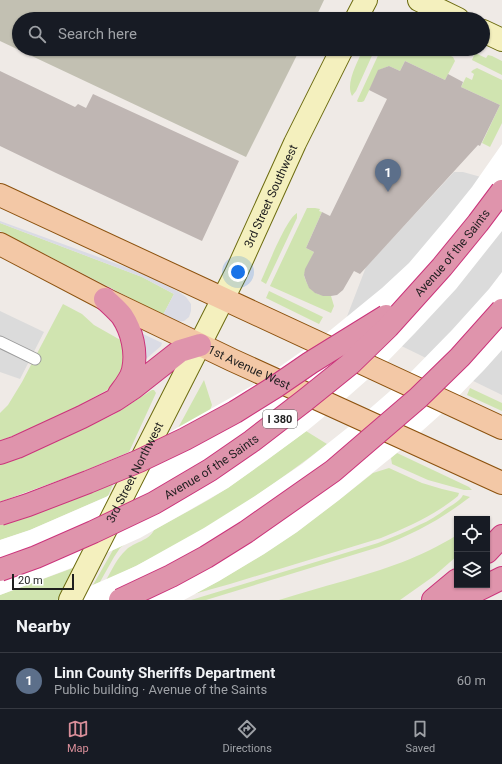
<!DOCTYPE html>
<html lang="en">
<head>
<meta charset="utf-8">
<style>
	body { margin:0; font-family:Roboto,sans-serif; background:#242831; color:#f1f3f6 }
	.controls { position:absolute; right:12px; bottom:12px; display:grid; overflow:hidden; border-radius:0px; box-shadow:0 1px 3px #0004 }
	.controls button { width:36px; height:36px; display:grid; place-items:center; padding:0; border:0; border-bottom:1px solid #363941; background:#171b24; color:#f1f3f6; font:20px sans-serif }
	.scale { position:absolute; left:12px; bottom:10px; width:62px; box-sizing:border-box; padding-left:4px; border:2px solid #1f1f1f; border-top:0; font-size:11px; line-height:14px; white-space:nowrap; color:#1f1f1f; -webkit-text-stroke:3px #fff; paint-order:stroke }
	.you { position:absolute; left:238px; top:272px; width:14px; height:14px; margin:-10px; border:3px solid #fff; border-radius:50%; background:#1a73e8; box-shadow:0 0 0 6px #1a73e833 }
	.badge { display:grid; place-items:center; width:26px; height:26px; border-radius:50%; background:#d98e99; color:#fff; font-size:13px; font-weight:700 }
	.pin { position:absolute; translate:-50% -33px; filter:drop-shadow(0 1px 2px #0008) }
	.pin::after { content:''; position:absolute; top:21px; width:14px; height:12px; background:inherit; clip-path:polygon(0 0,100% 0,50% 100%) }
	.list { margin:0; padding:0; list-style:none }
	h2 { display:flex; justify-content:space-between; align-items:center; height:52px; margin:0; padding:0 16px; font-size:17px }
	h2 small { font-size:13px; font-weight:400; color:#9ea1a6 }
	.list li { display:grid; grid-template-columns:26px 1fr auto; gap:12px; align-items:center; box-sizing:border-box; height:56px; padding:0 16px; border-top:1px solid #363941 }
	.list b { display:block; font-size:15px; white-space:nowrap }
	.list p { margin:0; font-size:13px; white-space:nowrap; color:#9ea1a6 }
	.list em { font-size:13px; font-style:normal; color:#9ea1a6 }
	.icon { flex:none; width:22px; height:22px; fill:none; stroke:currentColor; stroke-width:2; stroke-linecap:round; stroke-linejoin:round }
	.map { position:relative; flex:none; width:502px; height:600px; overflow:hidden }
	.search { position:absolute; background:#171b24; box-shadow:0 1px 3px #0004; left:12px; right:12px; top:12px; height:44px; display:flex; align-items:center; gap:10px; box-sizing:border-box; padding:0 14px; border-radius:22px; color:#9ea1a6; font-size:15px }
	.sheet { height:108px; background:#171b24 }
	nav { display:flex; justify-content:space-around; align-items:center; box-sizing:border-box; height:56px; border-top:1px solid #363941; background:#171b24; font-size:11px; color:#9ea1a6 }
	nav a { display:grid; justify-items:center; gap:2px }
	nav .on { color:#d98e99 }
	.map>svg:first-child { display:block }
	.construction { fill:#c2c0b2 }
	.grass { fill:#d0e4b0 }
	.parking { fill:#dbdbdb }
	.plaza { fill:#dadbe4 }
	.pier { fill:#fff }
	.building { fill:#bfb6b3 }
	.lines { fill:none; stroke-linecap:round; stroke-linejoin:round }
	.service-casing { stroke:#9c9c9c; stroke-width:13 }
	.secondary-casing { stroke:#6c6b0f; stroke-width:24 }
	.primary-casing { stroke:#8c520e; stroke-width:24 }
	.motorway-casing { stroke:#cb347b; stroke-width:24 }
	.service { stroke:#fff; stroke-width:11 }
	.secondary { stroke:#f4f0be; stroke-width:22 }
	.primary { stroke:#f3c8a6; stroke-width:22 }
	.motorway { stroke:#df94ac; stroke-width:22 }
	.motorway-bridge-casing { stroke:#cb347b; stroke-width:24; stroke-linecap:butt }
	.motorway-bridge { stroke:#df94ac; stroke-width:22 }
	.labels { text-anchor:middle; dominant-baseline:central; stroke-width:3.5; stroke-linejoin:round; paint-order:stroke }
	.shield { fill:#fff; stroke:#626262; stroke-width:1 }
	.shield-label { font-size:11px; font-weight:bold; fill:#1f1f1f }
	.street-label { font-size:12px; fill:#1f1f1f; stroke:#fff }
</style>
</head>
<body>
<div class="map">
<svg width="502" height="600" viewBox="0 0 502 600">
	<rect width="100%" height="100%" fill="#efeae6"/>
	<!-- construction -->
	<path class="construction" d="M0,0H324L315,19H19V49H300L246,157L0,41Z"/>
	<!-- grass -->
	<path class="grass" d="M363,49H375L356,91L352,96C345,83 358,62 363,49Z
		M381,49H437L453,57L455,61L445,80L405,61L400,71L389,66L379,70L364,101L362,102H358L357,101Z
		M475,53L486,58L488,55L492,56L502,61V75L472,60Z
		M477,68L502,80V123L490,147L482,143L500,105L461,87L466,77L472,80L474,74L471,72L473,70Z
		M307,208H315L320,209L319,211L322,212L306,248L314,252L304,275C308,290 315,296 331,296L334,306L331,313L270,286Z
		M297,213V218L266,284L261,281C267,268 286,219 297,213Z
		M0,223L142,277L174,294L163,315L0,231Z
		M269,291L323,317L319,324L266,298Z
		M63,304L82,314L94,325L124,342L125,350L122,369L113,385L107,390L56,418L0,441V413L8,405L22,382Z
		M204,380L212,405L210,410L178,428Z
		M470,388L502,403V411L467,395Z
		M152,390H154L156,393L129,452L82,472L0,502V465L47,445L113,415Z
		M306,431L327,444C259,497 185,545 106,580C112,570 117,558 126,550C134,542 149,541 154,530C179,516 205,503 229,487C255,469 281,450 306,431Z
		M397,453L469,487L472,490H464L428,480L392,464L391,458Z
		M389,468L422,483L442,489L459,493L458,496C435,515 408,527 381,538L230,584L194,594L219,581L264,554L297,532L339,500L373,473Z
		M114,482L108,496L30,530L0,540V524Z
		M463,495L470,497C440,520 414,534 379,547L206,600H191L378,543C392,537 406,532 419,525C429,521 438,515 446,509C452,505 460,501 463,495Z
		M457,535V556L434,576L400,600H279C301,593 322,587 344,581C385,569 420,558 457,535Z
		M125,544L120,548L114,557L100,582L93,585L113,550Z
		M73,568L58,600H0V595L24,586Z"/>
	<!-- parking -->
	<path class="parking" d="M502,166V395L346,319L366,267L454,172H463L481,177Z
		M0,311L44,332L20,379L0,372Z"/>
	<!-- plaza -->
	<path class="plaza" d="M0,221L142,273L179,292L186,297L191,304V311L189,317L184,321L178,322H172L0,234V231L163,315L174,294L142,277L0,223Z
		M143,334L160,342L162,343L161,346L146,359L145,358L142,335Z"/>
	<!-- pier -->
	<path class="pier" d="M502,144V231L456,289L415,333L384,365L342,402L308,430L267,460L228,488L188,511L140,538L82,564L24,586L0,595V540L30,530L106,497L117,490L136,477L114,482L0,524V502L82,472L123,455L168,433L255,384L322,337L382,288L409,263L447,218L472,187Z
		M502,272V350L484,370L441,414L403,448L339,500L297,532L264,554L219,581L184,600H57L68,596L136,566L204,528L255,496L302,464L351,425L405,378L452,330L489,289Z"/>
	<!-- building -->
	<path class="building" d="M405,61L445,80L448,74L463,82L461,87L500,105L480,146L478,145L360,274L354,271L343,290L337,295L331,296H323L315,293L309,288L306,281L304,275L305,269L314,252L306,248L322,212L330,216L387,99L369,90L378,70L389,66L400,71Z
		M0,71L75,107L78,104L86,108L93,94L239,161L202,241L56,173L0,146Z"/>
	<g class="lines">
		<!-- service casing -->
		<g class="service-casing">
			<path id="service" d="M0,342L35,359"/>
		</g>
		<!-- secondary casing -->
		<g class="secondary-casing">
			<g id="secondary">
				<path d="M419,0L458,19"/>
				<path d="M356,19L366,0"/>
				<path d="M483,31L502,40"/>
				<path id="s1" d="M70,600L236,273L295,143L342,49"/>
			</g>
		</g>
		<!-- primary casing -->
		<g class="primary-casing">
			<g id="primary">
				<path d="M0,195L502,428"/>
				<path id="s2" d="M0,244L105,299L232,360L502,483"/>
			</g>
		</g>
		<!-- motorway casing -->
		<g class="motorway-casing">
			<path id="motorway" d="M105,299C110,304 117,310 122,316C132,331 137,352 133,370C131,379 125,386 119,394
				M0,453L17,447L82,417L115,400L133,388L180,351L200,345
				M487,552L502,536
				M433,600L457,580
				M458,600L502,578"/>
		</g>
		<!-- service -->
		<use href="#service" class="service"/>
		<!-- secondary -->
		<use href="#secondary" class="secondary"/>
		<!-- primary -->
		<use href="#primary" class="primary"/>
		<!-- motorway -->
		<use href="#motorway" class="motorway"/>
		<!-- motorway-bridge casing -->
		<g class="motorway-bridge-casing">
			<g id="motorway-bridge">
				<path d="M0,514L28,505L88,482L139,461L185,439L235,412L275,387L310,363L386,316"/>
				<path id="s3" d="M0,570L36,557L93,532L154,503L210,470L252,441L304,401L350,364L388,327L442,267L478,223L502,191"/>
				<path d="M120,600L171,576L206,557L246,532L333,471L418,398L460,357L502,310"/>
			</g>
		</g>
		<!-- motorway-bridge -->
		<use href="#motorway-bridge" class="motorway-bridge"/>
	</g>
	<g class="labels">
		<!-- shield labels -->
		<rect class="shield" x="263" y="410" width="34" height="18" rx="3"/>
		<g class="shield-label">
			<text x="280" y="419">I 380</text>
		</g>
		<!-- street labels -->
		<g class="street-label">
			<text stroke="none"><textPath href="#s1" startOffset="451">3rd Street Southwest</textPath></text>
			<text stroke="none"><textPath href="#s3" startOffset="560">Avenue of the Saints</textPath></text>
			<text stroke="none"><textPath href="#s2" startOffset="278">1st Avenue West</textPath></text>
			<text stroke="none"><textPath href="#s3" startOffset="236">Avenue of the Saints</textPath></text>
			<text stroke="none"><textPath href="#s1" startOffset="143">3rd Street Northwest</textPath></text>
		</g>
	</g>
</svg>
<div class="controls">
<button><svg class="icon" aria-label="locate" viewBox="0 0 24 24"><circle cx="12" cy="12" r="6"/><path d="M12 2v4M12 18v4M2 12h4M18 12h4"/></svg></button>
<button><svg class="icon" aria-label="layers" viewBox="0 0 24 24"><path d="M12 4l9 5-9 5-9-5zM3 14l9 5 9-5"/></svg></button>
</div>
<div class="scale">20 m</div>
<div class="you"></div>
<div class="pin badge" style="left:388px;top:192px;background:#5c6f8a">1</div>
<div class="search"><svg class="icon" aria-label="search" viewBox="0 0 24 24"><circle cx="10" cy="10" r="6"/><path d="M15 15l6 6"/></svg>Search here</div>
</div>
<section class="sheet">
<h2>Nearby<small></small></h2>
<ul class="list">
<li><span class="badge" style="background:#5c6f8a">1</span><div><b>Linn County Sheriffs Department</b><p>Public building · Avenue of the Saints</p></div><em>60 m</em></li>
</ul>
</section>
<nav>
<a class="on"><svg class="icon" aria-label="map" viewBox="0 0 24 24"><path d="M3 6l6-2 6 2 6-2v14l-6 2-6-2-6 2zM9 4v14M15 6v14"/></svg>Map</a>
<a><svg class="icon" aria-label="directions" viewBox="0 0 24 24"><path d="M12 3l9 9-9 9-9-9zM9 14v-3h6M13 9l2 2-2 2"/></svg>Directions</a>
<a><svg class="icon" aria-label="saved" viewBox="0 0 24 24"><path d="M7 4h10v16l-5-4-5 4z"/></svg>Saved</a>
</nav>
</body>
</html>
